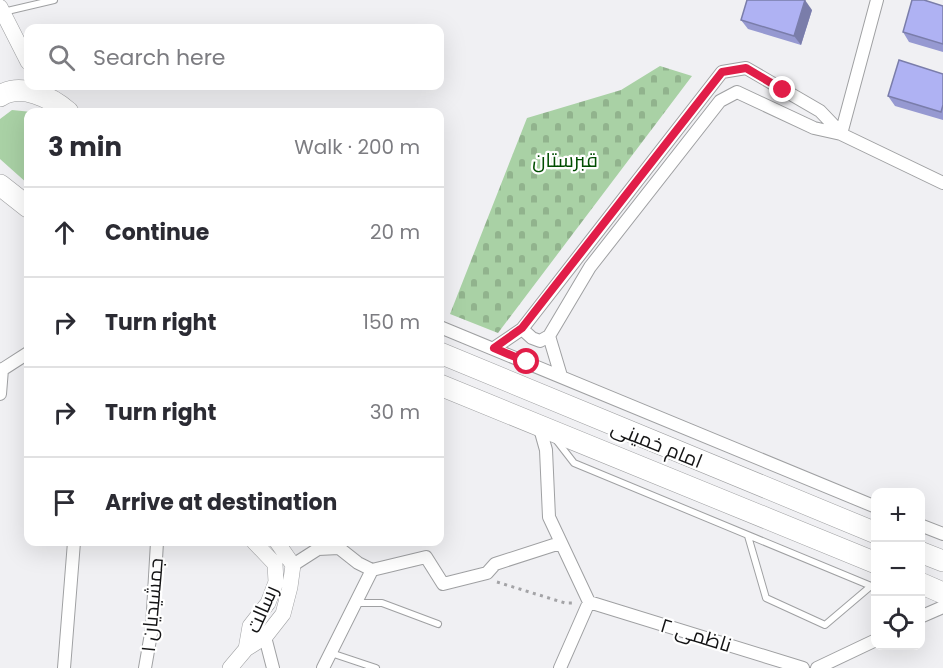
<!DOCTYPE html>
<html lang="en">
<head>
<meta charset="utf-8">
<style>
	body { margin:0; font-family:Poppins,Cairo,sans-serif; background:#f7f7f7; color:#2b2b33 }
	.controls { position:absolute; right:18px; bottom:18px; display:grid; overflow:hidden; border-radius:12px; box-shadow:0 6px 24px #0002 }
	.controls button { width:54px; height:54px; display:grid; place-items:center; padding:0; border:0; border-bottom:2px solid #e1e1e2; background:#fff; color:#2b2b33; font:30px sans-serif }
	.stop { position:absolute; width:18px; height:18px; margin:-14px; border:4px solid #e11d48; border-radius:50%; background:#fff }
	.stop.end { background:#e11d48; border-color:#fff; box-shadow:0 2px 6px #0008 }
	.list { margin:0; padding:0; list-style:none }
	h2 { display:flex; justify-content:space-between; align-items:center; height:78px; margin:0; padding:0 24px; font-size:26px }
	h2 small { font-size:20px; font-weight:400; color:#7c7c81 }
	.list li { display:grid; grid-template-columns:39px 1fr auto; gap:18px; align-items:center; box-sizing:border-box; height:90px; padding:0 24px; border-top:2px solid #e1e1e2 }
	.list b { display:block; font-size:22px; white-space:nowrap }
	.list em { font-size:20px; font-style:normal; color:#7c7c81 }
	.icon { flex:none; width:33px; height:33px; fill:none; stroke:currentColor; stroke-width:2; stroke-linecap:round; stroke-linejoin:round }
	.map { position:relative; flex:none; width:943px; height:668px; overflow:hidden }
	.search { position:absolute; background:#fff; box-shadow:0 6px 24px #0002; left:24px; top:24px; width:420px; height:66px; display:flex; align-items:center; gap:15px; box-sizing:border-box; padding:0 21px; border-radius:12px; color:#7c7c81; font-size:22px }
	.panel { position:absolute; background:#fff; box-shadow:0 6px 24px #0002; left:24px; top:108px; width:420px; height:438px; border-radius:12px }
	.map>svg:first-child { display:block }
	.grass { fill:#a9d1a5 }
	.cemetery { fill:url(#cemetery-stones) }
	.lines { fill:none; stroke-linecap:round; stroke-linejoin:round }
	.service-casing { stroke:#9fa0a2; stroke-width:8 }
	.minor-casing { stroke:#9fa0a2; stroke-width:14 }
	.tertiary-casing { stroke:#9fa0a2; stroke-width:16 }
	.trunk-casing { stroke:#9fa0a2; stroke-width:22 }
	.path { stroke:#a3a3a6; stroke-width:3; stroke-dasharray:3 4.5; stroke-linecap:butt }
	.service { stroke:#fff; stroke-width:6 }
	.minor { stroke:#fff; stroke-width:12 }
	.tertiary { stroke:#fff; stroke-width:15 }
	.trunk { stroke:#fff; stroke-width:21 }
	.wall { fill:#9699d1 }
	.shaded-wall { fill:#7a7daa }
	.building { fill:#afb2f3; stroke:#7a7daa; stroke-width:1.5 }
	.route { stroke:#e11d48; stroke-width:8 }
	.labels { text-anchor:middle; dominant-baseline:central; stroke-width:4.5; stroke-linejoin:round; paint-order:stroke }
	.park-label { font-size:20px; fill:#004d01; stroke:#fff }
	.street-label { font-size:20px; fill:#141415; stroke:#fff }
</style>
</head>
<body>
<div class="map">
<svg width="943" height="668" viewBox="0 0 943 668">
	<defs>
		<pattern id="cemetery-stones" width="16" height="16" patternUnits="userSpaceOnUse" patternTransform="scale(1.5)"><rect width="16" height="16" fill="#a9d1a5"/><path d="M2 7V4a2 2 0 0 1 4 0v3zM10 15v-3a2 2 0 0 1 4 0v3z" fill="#91b38d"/></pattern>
	</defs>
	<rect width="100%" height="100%" fill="#f0f0f3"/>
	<!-- grass -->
	<path class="grass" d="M12,110L32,112H28V184L0,159V119Z"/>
	<!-- cemetery -->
	<path class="cemetery" d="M660,66L692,76L498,333L450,314L527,118L621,90Z"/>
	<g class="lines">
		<!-- service casing -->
		<g class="service-casing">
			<path id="service" d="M3,12L54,0
				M557,441L574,463L876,588
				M748,536L766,598L825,625L871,586
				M356,603H382L438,624
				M331,653L376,668"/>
		</g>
		<!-- minor casing -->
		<g class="minor-casing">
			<path id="minor" d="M841,134L877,0
				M440,327L876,507
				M522,329L532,338L540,341L549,336
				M494,348L522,329L722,72L746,68L820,111L841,133
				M0,371L28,353
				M561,376L549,336L590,267L720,101L737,92L814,128L841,134L943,183
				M0,394L2,369
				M539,425L546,450L549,517L589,602
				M920,525L943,534
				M293,565L318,549L339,548L358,563L372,570L426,557L443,584L487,573L495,564L560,543
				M589,602L803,668
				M920,617L943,607
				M265,637L273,668
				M64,668L74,542
				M145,668L152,628L157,542
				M323,668L372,570
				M560,668L589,602
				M817,668L876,640"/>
		</g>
		<!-- tertiary casing -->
		<g class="tertiary-casing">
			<path id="tertiary" d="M0,7L28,62
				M246,649L250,626L268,603L276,582L275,564L254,542
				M230,668L246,649L265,637L283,614L290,587L293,565L277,542"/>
		</g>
		<!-- trunk casing -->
		<g class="trunk-casing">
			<path id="trunk" d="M0,96C21,82 52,98 68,112
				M0,185L28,207
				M440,353L876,533
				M440,385L876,563
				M920,552L943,561
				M920,583L943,593"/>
		</g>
		<!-- path -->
		<path class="path" d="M497,582L565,603H574"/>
		<!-- service -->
		<use href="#service" class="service"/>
		<!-- minor -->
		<use href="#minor" class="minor"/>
		<!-- tertiary -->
		<use href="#tertiary" class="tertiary"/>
		<!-- trunk -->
		<use href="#trunk" class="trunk"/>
	</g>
	<!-- wall -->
	<path class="wall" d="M943,6V52L909,42L903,32Z
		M812,10L801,45L748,29L741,20Z
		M943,74V120L895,106L888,96Z"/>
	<!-- shaded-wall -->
	<path class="shaded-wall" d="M805,0L812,10L801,45L794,36Z"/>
	<!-- building -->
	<path class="building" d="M747,0H805L794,36L741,20Z
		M912,0H924L943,6V44L903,32Z
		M899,60L943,74V105L941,112L888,96Z"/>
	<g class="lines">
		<!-- route -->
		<path class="route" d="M527,362L494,348L522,328L722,72L746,68L783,90"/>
	</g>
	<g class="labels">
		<!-- park labels -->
		<g class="park-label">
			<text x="565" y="160">قبرستان</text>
		</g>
		<!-- street labels -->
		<g class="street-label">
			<text transform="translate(657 444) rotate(22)">امام خمینی</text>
			<text transform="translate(152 605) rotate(-85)">جمشیدیان ۱</text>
			<text transform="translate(262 609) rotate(-66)">رسالت</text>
			<text transform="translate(696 635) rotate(17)">ناظمی ۲</text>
		</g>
	</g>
</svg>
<div class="controls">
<button>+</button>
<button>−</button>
<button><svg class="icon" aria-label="locate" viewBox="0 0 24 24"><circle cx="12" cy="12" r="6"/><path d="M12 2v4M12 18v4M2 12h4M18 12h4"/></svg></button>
</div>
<div class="stop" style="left:527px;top:362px"></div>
<div class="stop end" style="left:783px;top:90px"></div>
<div class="search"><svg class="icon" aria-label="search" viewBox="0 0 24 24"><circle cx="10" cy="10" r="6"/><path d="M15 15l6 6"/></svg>Search here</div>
<section class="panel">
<h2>3 min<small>Walk · 200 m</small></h2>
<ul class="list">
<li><svg class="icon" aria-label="ahead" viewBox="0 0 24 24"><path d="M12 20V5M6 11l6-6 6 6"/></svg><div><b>Continue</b></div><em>20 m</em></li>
<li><svg class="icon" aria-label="right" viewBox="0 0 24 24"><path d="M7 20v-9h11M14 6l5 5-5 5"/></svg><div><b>Turn right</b></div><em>150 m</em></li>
<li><svg class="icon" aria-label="right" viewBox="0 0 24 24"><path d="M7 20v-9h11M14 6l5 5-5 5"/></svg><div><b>Turn right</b></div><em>30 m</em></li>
<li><svg class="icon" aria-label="arrive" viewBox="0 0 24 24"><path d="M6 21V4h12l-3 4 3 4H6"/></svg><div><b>Arrive at destination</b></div></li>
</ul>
</section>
</div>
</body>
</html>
